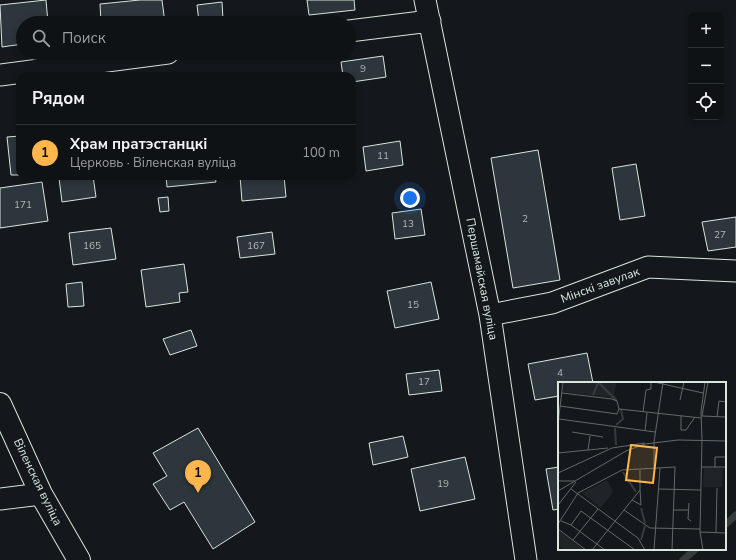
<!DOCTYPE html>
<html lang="ru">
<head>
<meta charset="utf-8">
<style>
	body { margin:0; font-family:"Nunito Sans",sans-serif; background:#1d2022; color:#f1f3f6 }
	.controls { position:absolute; right:12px; top:12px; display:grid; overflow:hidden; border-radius:8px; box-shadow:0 2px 6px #0003 }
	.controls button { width:36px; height:36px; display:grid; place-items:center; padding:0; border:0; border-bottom:1px solid #2f3234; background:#0f1215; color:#f1f3f6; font:20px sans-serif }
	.you { position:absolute; left:410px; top:198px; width:14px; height:14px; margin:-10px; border:3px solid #fff; border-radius:50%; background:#1a73e8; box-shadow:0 0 0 6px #1a73e833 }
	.badge { display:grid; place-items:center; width:26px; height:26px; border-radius:50%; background:#ffb74d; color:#111; font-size:13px; font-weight:700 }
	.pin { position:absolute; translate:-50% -33px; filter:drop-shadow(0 1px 2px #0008) }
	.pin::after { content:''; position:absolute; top:21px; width:14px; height:12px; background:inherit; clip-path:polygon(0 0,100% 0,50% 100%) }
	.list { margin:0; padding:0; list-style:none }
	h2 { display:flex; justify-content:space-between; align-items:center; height:52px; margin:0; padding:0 16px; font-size:17px }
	h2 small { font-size:13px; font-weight:400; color:#9b9ea0 }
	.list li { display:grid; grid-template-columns:26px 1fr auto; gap:12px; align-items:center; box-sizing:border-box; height:56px; padding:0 16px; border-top:1px solid #2f3234 }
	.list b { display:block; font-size:15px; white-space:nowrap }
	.list p { margin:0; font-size:13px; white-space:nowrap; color:#9b9ea0 }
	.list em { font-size:13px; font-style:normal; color:#9b9ea0 }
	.icon { flex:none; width:22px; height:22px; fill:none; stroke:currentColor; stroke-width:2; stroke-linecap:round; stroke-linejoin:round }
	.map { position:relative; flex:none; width:736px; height:560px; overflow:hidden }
	.search { position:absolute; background:#0f1215; box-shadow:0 2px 6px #0003; left:16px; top:16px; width:340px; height:44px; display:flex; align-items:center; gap:10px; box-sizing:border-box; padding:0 14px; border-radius:22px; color:#9b9ea0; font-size:15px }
	.panel { position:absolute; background:#0f1215; box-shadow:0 2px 6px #0003; left:16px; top:72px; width:340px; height:108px; border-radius:12px }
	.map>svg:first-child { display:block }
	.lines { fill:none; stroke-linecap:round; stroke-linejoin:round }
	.stream { stroke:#363b3e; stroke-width:7 }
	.building { fill:#2c363c; stroke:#d8e6dc }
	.street-casing { stroke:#d8e6dc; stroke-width:23 }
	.primary-casing { stroke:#d8e6dc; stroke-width:24 }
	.street { stroke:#14181c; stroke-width:21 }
	.primary { stroke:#14181c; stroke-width:22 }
	.labels { text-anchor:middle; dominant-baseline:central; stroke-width:3; stroke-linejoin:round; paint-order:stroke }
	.number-label { font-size:10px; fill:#adbab4 }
	.street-label { font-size:12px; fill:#d8e6dc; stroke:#14181c }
	.inset-river { fill:none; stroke:#363b3e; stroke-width:2 }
	.inset-road { fill:none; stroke:#626a69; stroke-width:1 }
	.view { fill:#ffb74d; fill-opacity:0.15; stroke:#ffb74d; stroke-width:2 }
	.inset-edge { fill:none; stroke:#d8e6dc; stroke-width:2 }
</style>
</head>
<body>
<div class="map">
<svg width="736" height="560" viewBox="0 0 736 560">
	<rect width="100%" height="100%" fill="#14181c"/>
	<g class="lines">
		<!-- stream -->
		<path class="stream" d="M725,525L736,515
			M683,560L696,549"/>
	</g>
	<!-- building -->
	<path class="building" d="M46,0L48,23H23V44L2,47L0,5Z
		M140,0H162L165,23H101L100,4Z
		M307,0H354L355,10L309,15Z
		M222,2L223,19L199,22L197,5Z
		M383,56L386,77L352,82V76H343L341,62Z
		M20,136V175H11L7,137Z
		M400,141L403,165L366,171L363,147Z
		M538,150L560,280L513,288L491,158Z
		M636,164L645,216L620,220L612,168Z
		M77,176H93L96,197L62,202L59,178Z
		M166,176H215L216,182L167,187Z
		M240,176H284L286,197L242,201Z
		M42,182L48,221L0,228V188Z
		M168,197L169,211L160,212L158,198Z
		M421,209L425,235L395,239L392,213Z
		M736,217V247L708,251L702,222Z
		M111,228L116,259L73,265L69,233Z
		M272,232L275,254L240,258L237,237Z
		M184,264L188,292L179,293L180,302L146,307L141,270Z
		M82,282L84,306L68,307L66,284Z
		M431,282L439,319L395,328L387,291Z
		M191,330L197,346L170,355L163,339Z
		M587,353L593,383H559V396L535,400L528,364Z
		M439,370L442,391L409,395L406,374Z
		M198,428L255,522L213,549L184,502L170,510L153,484L167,476L153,453Z
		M403,436L408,457L373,465L369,443Z
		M465,457L475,499L420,511L411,469Z
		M559,467V509L553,510L546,469Z"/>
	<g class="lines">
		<!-- street casing -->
		<g class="street-casing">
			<path id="street" d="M425,0L490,315L526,560
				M349,31L430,21
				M0,75L168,53
				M490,315L552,303L648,267L736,271
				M0,499L41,494"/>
		</g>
		<!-- primary casing -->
		<g class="primary-casing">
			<path id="primary" d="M0,404L41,494L79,560"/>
		</g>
		<!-- street -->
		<use href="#street" class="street"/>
		<!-- primary -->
		<use href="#primary" class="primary"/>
	</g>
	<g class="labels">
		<!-- number labels -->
		<g class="number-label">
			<text x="363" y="69">9</text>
			<text x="383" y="156">11</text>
			<text x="23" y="205">171</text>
			<text x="525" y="219">2</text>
			<text x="408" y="224">13</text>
			<text x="720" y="235">27</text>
			<text x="92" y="246">165</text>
			<text x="256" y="246">167</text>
			<text x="413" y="305">15</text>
			<text x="560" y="373">4</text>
			<text x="424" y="382">17</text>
			<text x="443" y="484">19</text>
		</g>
		<!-- street labels -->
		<g class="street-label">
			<text transform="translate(482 279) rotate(79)">Першамайская вуліца</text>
			<text transform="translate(600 285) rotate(-20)">Мінскі завулак</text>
			<text transform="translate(38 482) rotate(64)">Віленская вуліца</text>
		</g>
	</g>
	<!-- overview -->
	<g transform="translate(558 382)">
		<rect width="168" height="168" fill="#14181c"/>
		<path d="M6,0H59L56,12L59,16L58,18L51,15L5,10ZM146,86H165L164,105H145ZM49,98L55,110L43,126L24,111ZM0,148L26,168H7L0,163Z" fill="#202428"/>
		<path class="inset-river" d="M40,0L59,19M35,13L40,1M58,43L65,37L63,28M57,46L58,63M65,90L78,110M83,126L87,141M83,158L87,144"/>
		<path class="inset-road" d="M96,0L145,11M122,18L126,0M2,24L59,32L61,27L59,19L54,17L4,11M61,27L143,36M85,30L88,8L93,7V0M123,34V48H128L137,35M144,34L168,35M144,34L150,0M159,35L161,19L168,20M1,37L97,50M0,42L5,0M87,49L89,31M14,50L45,55M144,58L142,150L145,168M144,58L143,30L147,0M96,60V87M96,60L105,0M30,68L32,54M0,71L50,66M144,85H168M157,85V75H168M0,91L54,66L87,61M0,99H17M13,107L80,156L87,168M101,107L143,108M0,109L68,69L87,62L120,58L168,59M74,118L83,123L82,108M131,121L130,137L133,139M0,123L18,100M66,128L92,146L142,147M115,128H130M3,139L13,143L47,168M0,142L20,111L64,88L117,85L114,168M13,143L23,129L77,168M0,147L28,168M142,150L168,151M158,150L159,106M15,158L40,127M34,168L82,108V88M96,168L102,86M168,168V141"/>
		<path class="view" d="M73,63L99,66L95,101L68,98Z"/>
		<rect width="168" height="168" class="inset-edge"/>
	</g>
</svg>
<div class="controls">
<button>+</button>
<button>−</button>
<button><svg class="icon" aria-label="locate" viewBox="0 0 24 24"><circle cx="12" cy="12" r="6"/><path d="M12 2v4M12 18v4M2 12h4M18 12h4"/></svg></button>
</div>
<div class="you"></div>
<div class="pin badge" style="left:198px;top:493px">1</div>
<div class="search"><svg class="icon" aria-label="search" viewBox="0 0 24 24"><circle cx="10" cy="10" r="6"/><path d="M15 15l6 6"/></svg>Поиск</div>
<section class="panel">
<h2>Рядом<small></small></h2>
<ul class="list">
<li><span class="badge">1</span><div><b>Храм пратэстанцкі</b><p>Церковь · Віленская вуліца</p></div><em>100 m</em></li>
</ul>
</section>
</div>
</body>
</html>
